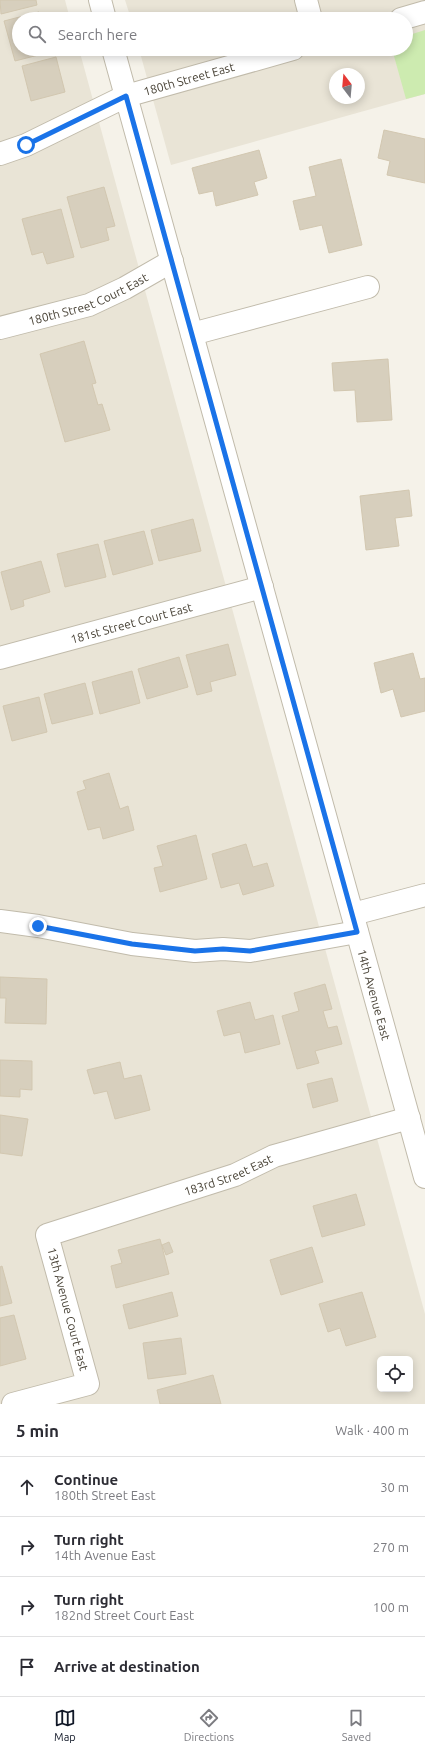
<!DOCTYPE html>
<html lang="en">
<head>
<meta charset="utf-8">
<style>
	body { margin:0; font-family:Ubuntu,sans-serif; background:#f7f7f7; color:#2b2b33 }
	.controls { position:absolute; right:12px; bottom:12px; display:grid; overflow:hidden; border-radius:6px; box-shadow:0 2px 10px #0003 }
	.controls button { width:36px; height:36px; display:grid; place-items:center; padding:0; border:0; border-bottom:1px solid #e1e1e2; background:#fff; color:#2b2b33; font:20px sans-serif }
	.compass { position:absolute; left:329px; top:68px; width:36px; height:36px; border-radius:50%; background:#fff; box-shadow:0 2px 10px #0003; rotate:344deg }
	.stop { position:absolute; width:12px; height:12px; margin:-9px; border:3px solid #1a73e8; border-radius:50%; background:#fff }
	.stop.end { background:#1a73e8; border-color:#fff; box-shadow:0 1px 4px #0008 }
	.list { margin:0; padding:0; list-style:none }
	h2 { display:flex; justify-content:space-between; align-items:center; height:52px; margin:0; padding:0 16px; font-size:17px }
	h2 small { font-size:13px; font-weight:400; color:#7c7c81 }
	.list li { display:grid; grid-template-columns:26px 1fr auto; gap:12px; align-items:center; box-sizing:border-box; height:60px; padding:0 16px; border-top:1px solid #e1e1e2 }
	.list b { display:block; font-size:15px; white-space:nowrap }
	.list p { margin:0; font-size:13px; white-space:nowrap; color:#7c7c81 }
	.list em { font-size:13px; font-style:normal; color:#7c7c81 }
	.icon { flex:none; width:22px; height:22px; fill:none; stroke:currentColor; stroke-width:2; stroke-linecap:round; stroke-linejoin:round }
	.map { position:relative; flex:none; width:425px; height:1404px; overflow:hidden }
	.search { position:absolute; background:#fff; box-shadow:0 2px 10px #0003; left:12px; right:12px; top:12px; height:44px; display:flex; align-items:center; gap:10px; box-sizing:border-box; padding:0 14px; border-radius:22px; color:#7c7c81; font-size:15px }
	.sheet { height:292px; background:#fff }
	nav { display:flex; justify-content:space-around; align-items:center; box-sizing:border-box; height:56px; border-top:1px solid #e1e1e2; background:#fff; font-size:11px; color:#7c7c81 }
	nav a { display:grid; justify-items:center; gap:2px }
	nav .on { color:#111827 }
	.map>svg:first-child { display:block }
	.residential { fill:#e9e4d6; fill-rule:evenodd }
	.green { fill:#cdebb0 }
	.building { fill:#d7cfbd; stroke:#d2c7b0 }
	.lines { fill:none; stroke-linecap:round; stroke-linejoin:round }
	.minor-casing { stroke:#c1bbab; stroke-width:24 }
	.tertiary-casing { stroke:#c1bbab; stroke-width:24 }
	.minor { stroke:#fff; stroke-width:22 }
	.tertiary { stroke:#fff; stroke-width:22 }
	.route { stroke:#1a73e8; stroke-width:5 }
	.labels { text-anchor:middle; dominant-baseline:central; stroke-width:3; stroke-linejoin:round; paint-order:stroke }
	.street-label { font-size:12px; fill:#494337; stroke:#fff }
</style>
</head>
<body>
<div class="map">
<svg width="425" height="1404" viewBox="0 0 425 1404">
	<rect width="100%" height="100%" fill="#f5f2e9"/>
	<!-- residential -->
	<path class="residential" d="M0,0H65L70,19H19V49H79L425,1314V1404H0ZM380,1359H410V1389H380Z
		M125,0H425V94L171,165L139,49H406V19H131ZM335,74H359V98H335Z"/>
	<!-- green -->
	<path class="green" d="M425,30V94L406,99L392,49H406V36Z"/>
	<!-- building -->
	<path class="building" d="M0,0H36L37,5L1,14Z
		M39,12L41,19H19V49H49L50,52L15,61L4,21Z
		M56,57L65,92L31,101L22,66Z
		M384,130L425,139V183L387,175L390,161L378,158Z
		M259,150L267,178L254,182L258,195L216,206L213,191L199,194L192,168Z
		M341,159L362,245L329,253L322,225L300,230L293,201L316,196L309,167Z
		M104,187L115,226L106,228L109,240L81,248L67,197Z
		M61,209L74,257L47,264L43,252L32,255L22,219Z
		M84,341L96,383L92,384L98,405L102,404L110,430L65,442L40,354Z
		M388,359L392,420L357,422L355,390L334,391L332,363Z
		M409,490L412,516L395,518L399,546L366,550L360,496Z
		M193,519L201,551L159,561L151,530Z
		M144,531L153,564L113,575L104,541Z
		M98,544L106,577L65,587L57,554Z
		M41,561L50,592L23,600L24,606L11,610L1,572Z
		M228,644L236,675L210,682L212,691L197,695L186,655Z
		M413,653L420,679L425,678V711L401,717L393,689L381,693L374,663Z
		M179,657L188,687L147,699L138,669Z
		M132,671L140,703L100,714L92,682Z
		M85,683L93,714L52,724L44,694Z
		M39,697L47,732L12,741L3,706Z
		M109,773L120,809L128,806L134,830L103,839L100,827L88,830L77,792L86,789L83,781Z
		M196,835L207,879L160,892L154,868L163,866L157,846Z
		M246,844L253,867L267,863L274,886L243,895L239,883L221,888L212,854Z
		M0,977L47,979L46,1024L5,1023L6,998H0Z
		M325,984L332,1009L323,1011L328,1028L337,1026L342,1044L315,1051L319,1063L297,1069L282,1016L299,1011L294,993Z
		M250,1002L255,1020L273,1015L280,1044L245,1053L240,1032L224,1036L217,1011Z
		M0,1060L32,1061V1090L20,1089V1097L0,1096Z
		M120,1062L124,1079L141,1075L150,1110L115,1119L107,1091L94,1094L87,1070Z
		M332,1078L338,1101L313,1108L307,1084Z
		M0,1115L28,1119L22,1156L0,1153Z
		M356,1194L365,1225L322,1237L313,1206Z
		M160,1239L169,1274L116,1288L111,1266L122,1263L118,1250Z
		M169,1242L173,1252L166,1255L162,1245Z
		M312,1247L323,1282L281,1295L270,1260Z
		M2,1266L12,1303L0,1306V1267Z
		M172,1292L178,1316L129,1329L123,1305Z
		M362,1292L376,1337L346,1346L340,1328L328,1332L319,1304Z
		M14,1315L26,1359L0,1366V1318Z
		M181,1338L186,1374L148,1379L143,1343Z
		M213,1375L221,1404H160L157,1390Z"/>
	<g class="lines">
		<!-- minor casing -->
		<g class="minor-casing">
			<g id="minor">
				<path d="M306,0L311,19"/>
				<path d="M401,19L425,12"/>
				<path id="s1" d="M0,154L26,145L126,96L293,49"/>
				<path id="s2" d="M0,328L89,305L125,288L172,261"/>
				<path d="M192,334L368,287"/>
				<path id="s3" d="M0,658L262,587"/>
				<path d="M353,914L425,895"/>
				<path d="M0,921L38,926L132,944L195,951L223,949L250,951L357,932"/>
				<path id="s4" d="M13,1404L88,1384L47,1235L235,1175L274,1156L409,1118"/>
			</g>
		</g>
		<!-- tertiary casing -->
		<g class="tertiary-casing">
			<g id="tertiary">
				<path d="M100,0L105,19"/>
				<path id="s5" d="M113,49L425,1177"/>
			</g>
		</g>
		<!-- minor -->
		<use href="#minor" class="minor"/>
		<!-- tertiary -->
		<use href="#tertiary" class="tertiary"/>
	</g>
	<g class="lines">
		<!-- route -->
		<path class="route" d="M26,145L126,96L357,932L250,951L223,949L195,951L132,944L38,926"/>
	</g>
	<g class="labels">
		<!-- street labels -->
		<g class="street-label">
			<text stroke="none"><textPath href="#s1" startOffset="204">180th Street East</textPath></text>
			<text stroke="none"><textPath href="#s2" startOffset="93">180th Street Court East</textPath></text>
			<text stroke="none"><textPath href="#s3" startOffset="136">181st Street Court East</textPath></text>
			<text stroke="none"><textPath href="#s5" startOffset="981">14th Avenue East</textPath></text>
			<text stroke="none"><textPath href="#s4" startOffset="423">183rd Street East</textPath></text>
			<text transform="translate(68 1309) rotate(75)">13th Avenue Court East</text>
		</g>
	</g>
</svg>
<div class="controls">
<button><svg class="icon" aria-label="locate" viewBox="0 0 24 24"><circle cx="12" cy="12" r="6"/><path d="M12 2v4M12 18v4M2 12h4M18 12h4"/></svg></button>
</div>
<svg class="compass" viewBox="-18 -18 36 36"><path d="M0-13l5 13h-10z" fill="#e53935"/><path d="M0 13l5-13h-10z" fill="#7c7c81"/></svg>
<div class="stop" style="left:26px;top:145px"></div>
<div class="stop end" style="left:38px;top:926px"></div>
<div class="search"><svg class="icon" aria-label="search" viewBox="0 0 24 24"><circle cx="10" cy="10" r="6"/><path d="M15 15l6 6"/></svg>Search here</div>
</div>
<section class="sheet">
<h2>5 min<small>Walk · 400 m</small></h2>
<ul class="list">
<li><svg class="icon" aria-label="ahead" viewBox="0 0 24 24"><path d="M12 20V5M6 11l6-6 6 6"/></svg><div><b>Continue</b><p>180th Street East</p></div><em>30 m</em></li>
<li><svg class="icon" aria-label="right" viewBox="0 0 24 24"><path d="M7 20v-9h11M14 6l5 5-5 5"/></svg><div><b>Turn right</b><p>14th Avenue East</p></div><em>270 m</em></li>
<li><svg class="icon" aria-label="right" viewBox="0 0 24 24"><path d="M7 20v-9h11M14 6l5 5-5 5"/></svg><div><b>Turn right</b><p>182nd Street Court East</p></div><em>100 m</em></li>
<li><svg class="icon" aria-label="arrive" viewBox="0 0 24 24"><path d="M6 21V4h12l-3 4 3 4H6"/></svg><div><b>Arrive at destination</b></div></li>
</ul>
</section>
<nav>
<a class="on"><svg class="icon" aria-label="map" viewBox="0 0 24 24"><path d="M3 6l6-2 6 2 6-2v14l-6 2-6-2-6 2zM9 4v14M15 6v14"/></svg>Map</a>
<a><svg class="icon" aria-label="directions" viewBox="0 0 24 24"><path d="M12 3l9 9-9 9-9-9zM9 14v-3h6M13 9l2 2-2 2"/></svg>Directions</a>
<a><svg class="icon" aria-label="saved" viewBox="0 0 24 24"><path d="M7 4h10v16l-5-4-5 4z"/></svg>Saved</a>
</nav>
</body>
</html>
